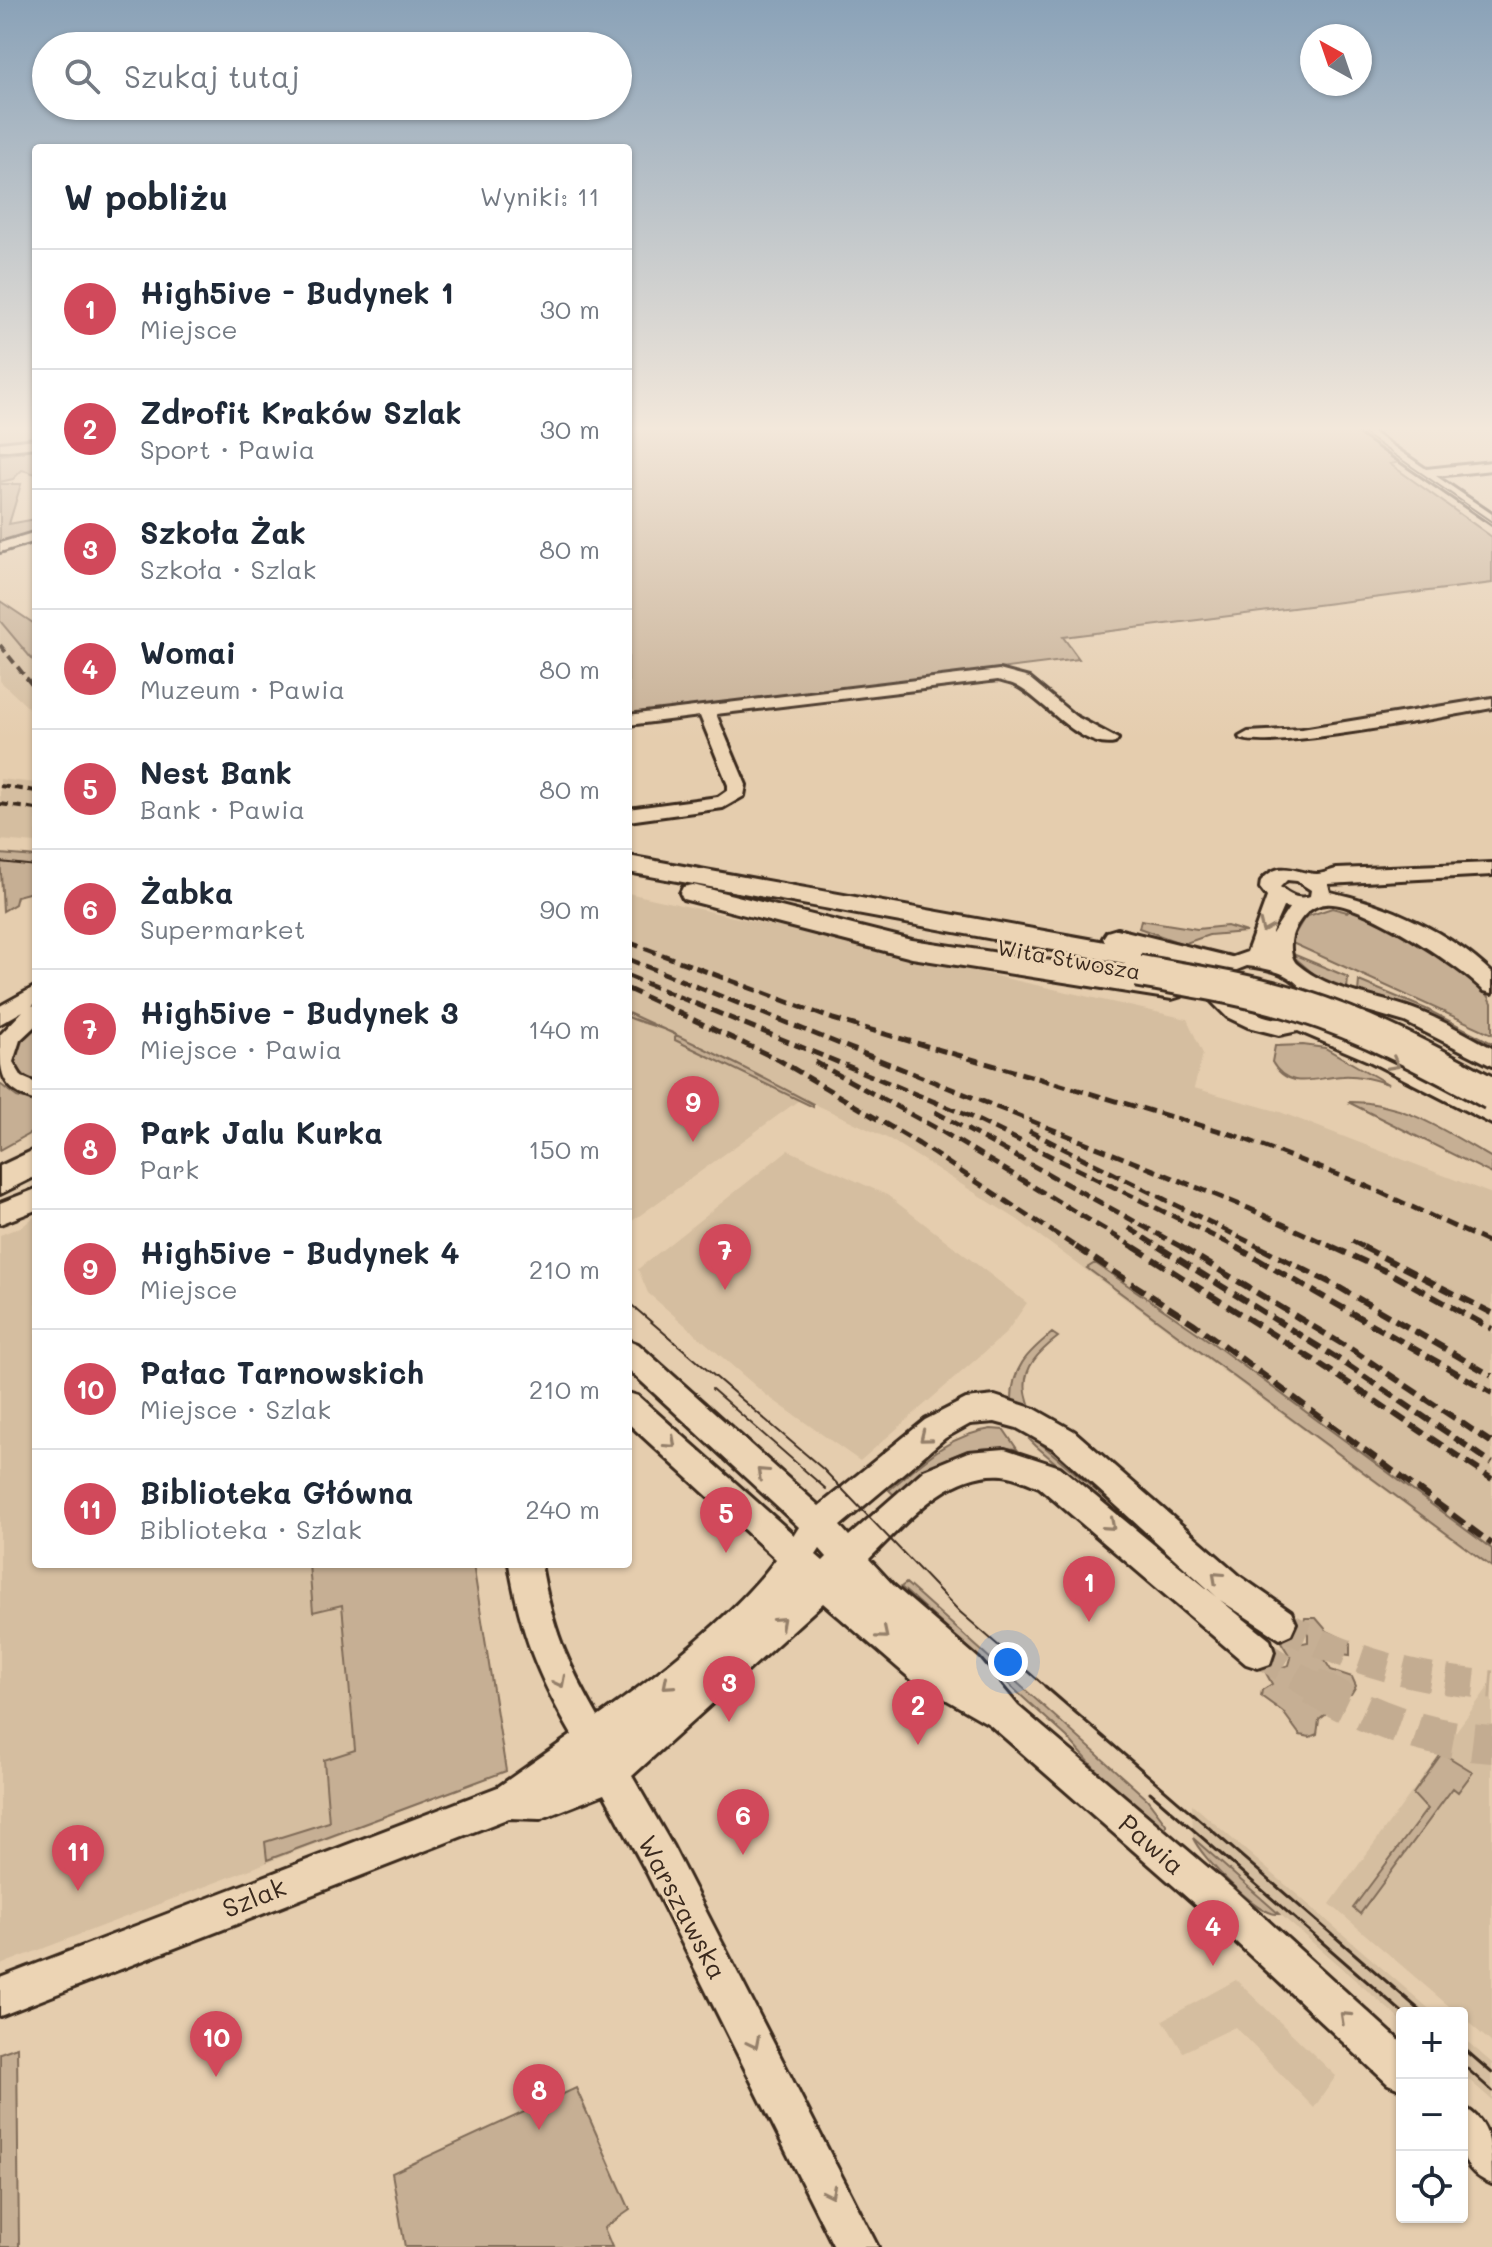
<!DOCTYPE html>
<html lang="pl">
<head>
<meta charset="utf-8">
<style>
	body { margin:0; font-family:Mali,sans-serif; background:#f6f6f7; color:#1f2937 }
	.controls { position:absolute; right:24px; bottom:24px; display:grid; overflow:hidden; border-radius:8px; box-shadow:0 2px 6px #0004 }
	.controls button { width:72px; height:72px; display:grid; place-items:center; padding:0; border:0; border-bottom:2px solid #e0e1e3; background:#fff; color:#1f2937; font:40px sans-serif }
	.compass { position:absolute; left:1300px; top:24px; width:72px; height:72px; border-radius:50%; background:#fff; box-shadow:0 2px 6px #0004; rotate:320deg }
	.you { position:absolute; left:1008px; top:1662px; width:28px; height:28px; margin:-20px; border:6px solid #fff; border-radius:50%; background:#1a73e8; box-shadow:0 0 0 12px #1a73e833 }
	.badge { display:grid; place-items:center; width:52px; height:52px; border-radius:50%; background:#d1495b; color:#fff; font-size:26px; font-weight:700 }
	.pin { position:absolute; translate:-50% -66px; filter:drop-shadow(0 2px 4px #0008) }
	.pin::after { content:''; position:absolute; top:42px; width:28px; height:24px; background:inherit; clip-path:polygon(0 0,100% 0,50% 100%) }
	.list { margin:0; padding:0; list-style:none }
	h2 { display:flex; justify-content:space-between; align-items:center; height:104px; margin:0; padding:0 32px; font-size:34px }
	h2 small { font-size:26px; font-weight:400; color:#747a83 }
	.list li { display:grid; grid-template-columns:52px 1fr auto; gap:24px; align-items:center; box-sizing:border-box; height:120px; padding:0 32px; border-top:2px solid #e0e1e3 }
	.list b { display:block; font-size:30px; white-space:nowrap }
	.list p { margin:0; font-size:26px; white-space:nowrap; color:#747a83 }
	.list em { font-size:26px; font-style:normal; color:#747a83 }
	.icon { flex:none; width:44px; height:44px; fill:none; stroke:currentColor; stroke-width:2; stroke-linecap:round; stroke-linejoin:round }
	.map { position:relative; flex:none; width:1492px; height:2247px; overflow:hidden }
	.search { position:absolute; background:#fff; box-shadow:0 2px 6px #0004; left:32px; top:32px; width:600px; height:88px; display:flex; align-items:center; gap:20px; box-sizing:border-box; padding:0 28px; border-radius:44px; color:#747a83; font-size:30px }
	.panel { position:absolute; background:#fff; box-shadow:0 2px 6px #0004; left:32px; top:144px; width:600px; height:1424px; border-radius:8px }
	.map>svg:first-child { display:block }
	.built { fill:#d5bea0 }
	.green { fill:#c6af94; stroke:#806c59; stroke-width:2 }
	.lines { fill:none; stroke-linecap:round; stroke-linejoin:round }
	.minor-tunnel-far1 { stroke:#c3ac91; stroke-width:29; stroke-dasharray:29 15; stroke-linecap:butt }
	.minor-tunnel { stroke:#c3ac91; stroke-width:38; stroke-dasharray:38 19; stroke-linecap:butt }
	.minor-casing { stroke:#3b2a1e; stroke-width:6 }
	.major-casing { stroke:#3b2a1e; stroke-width:6 }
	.minor { fill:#ecd4b4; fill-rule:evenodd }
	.major { fill:#ecd4b4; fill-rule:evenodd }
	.tram-far1 { stroke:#3b2a1e; stroke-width:2 }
	.tram { stroke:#3b2a1e; stroke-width:3 }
	.rail-far2 { stroke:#3b2a1e; stroke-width:4; stroke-dasharray:9 5; stroke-linecap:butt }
	.rail-far1 { stroke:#3b2a1e; stroke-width:5; stroke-dasharray:12 6; stroke-linecap:butt }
	.rail { stroke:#3b2a1e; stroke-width:6; stroke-dasharray:15 7; stroke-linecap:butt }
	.major-bridge-casing { stroke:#3b2a1e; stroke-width:37; stroke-linecap:butt }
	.major-bridge { stroke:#ecd4b4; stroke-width:31 }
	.oneway { stroke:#947f69 }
	.labels { text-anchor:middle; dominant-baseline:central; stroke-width:6; stroke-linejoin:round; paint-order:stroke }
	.street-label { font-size:22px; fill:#3b2a1e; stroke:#ecd4b4 }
	.near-street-label { font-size:26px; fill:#3b2a1e; stroke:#ecd4b4 }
</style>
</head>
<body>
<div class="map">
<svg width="1492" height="2247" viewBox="0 0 1492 2247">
	<rect width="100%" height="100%" fill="#e5cdae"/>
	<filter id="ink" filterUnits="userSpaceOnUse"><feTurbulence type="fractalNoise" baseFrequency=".0125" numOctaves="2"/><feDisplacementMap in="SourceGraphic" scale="16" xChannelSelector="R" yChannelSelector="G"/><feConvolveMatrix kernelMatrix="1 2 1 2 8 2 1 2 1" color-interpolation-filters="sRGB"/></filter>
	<g filter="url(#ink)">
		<!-- built -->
		<path class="built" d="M0,425H36V440L0,444Z
			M0,621L36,664V715L0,681Z
			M0,779L36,783V843L0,840Z
			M628,893L1187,1019L1203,1054L1194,1088L1280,1112L1492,1194V1569L1018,1220L891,1140L802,1098L628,1224Z
			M788,1150L887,1195L1027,1303L1005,1334L860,1461L766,1395L648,1293L638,1269Z
			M36,1215V1564H473L506,1771L0,1965V1235L23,1226Z
			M1492,1682V2043L1462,2017V2013H1457L1330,1904Z
			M1192,1804L1434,2013H1402V2021L1193,1838Z
			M1236,1980L1336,2076L1314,2108L1235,2027L1183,2052L1163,2020Z
			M1462,2037L1492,2063V2100L1462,2074Z"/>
		<!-- green -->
		<path class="green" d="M628,425H1346L1401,462L1390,464L1492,537V583L1063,637L1079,659L628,716Z
			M36,445V474L22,470L13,479L0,482V455L23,452L24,447Z
			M0,484H21L9,524L36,519V533L0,543Z
			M0,601L36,625V664L0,621Z
			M0,854L36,857V891L17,896L15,904L3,911Z
			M1332,908L1347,912L1351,908C1382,919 1482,973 1492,1003C1492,1011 1492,1025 1492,1034L1290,942L1305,917Z
			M1141,920L1197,929L1227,926L1246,932L1209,935L1183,944L1139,928Z
			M1288,952L1348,977L1347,990L1322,981Z
			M1359,981L1426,1009L1492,1043V1047L1417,1009L1358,992Z
			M628,1013C691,1041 752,1071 813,1104V1107L675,1040V1034C661,1027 644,1024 628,1017Z
			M36,1020V1085L15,1067C11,1047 24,1035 36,1020Z
			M1303,1045L1325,1048L1388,1084C1373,1079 1358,1075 1343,1076C1316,1077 1289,1092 1272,1062L1275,1046Z
			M0,1084L17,1097L36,1102V1130L0,1150Z
			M1348,1102C1401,1100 1448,1133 1492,1158V1174Z
			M1095,1263L1211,1342L1492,1549V1567L1087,1268Z
			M1052,1333L1058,1337C1040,1351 1022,1367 1026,1392C1027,1399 1030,1405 1031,1411L1012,1402C1011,1369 1027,1353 1052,1333Z
			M991,1429L1004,1430L1017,1449C959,1443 939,1460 896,1497L889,1490C920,1464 948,1435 991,1429Z
			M1033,1437L1226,1601L1268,1632L1264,1636L1185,1575L1036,1446L1029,1439Z
			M309,1564H473L506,1771L267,1860L265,1842L329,1822L324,1760L355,1750L342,1605L313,1612Z
			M906,1583L1147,1799L1166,1824V1837L1107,1782L1067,1737L901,1587Z
			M1305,1618H1316L1327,1631L1350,1642V1655L1329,1652L1324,1659L1331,1670L1352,1677L1356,1686L1351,1694L1343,1695L1326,1679L1314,1681L1317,1693L1332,1702L1334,1708L1319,1720L1317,1734L1310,1737L1300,1735L1283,1712L1261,1696L1262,1690L1272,1684L1261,1664L1268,1659L1283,1667L1289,1665L1291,1658L1281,1642L1286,1637L1298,1644L1308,1642V1634L1302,1625Z
			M1442,1753L1473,1772L1458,1792L1453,1788L1360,1914L1353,1908L1427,1809L1413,1794Z
			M1193,1838L1279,1914C1259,1917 1201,1857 1193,1838Z
			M17,2047L19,2247H0V2053Z
			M576,2088L630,2210L604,2228L612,2247H405L392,2173Z"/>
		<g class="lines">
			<!-- minor-tunnel-far1 -->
			<path class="minor-tunnel-far1" d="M1280,1623C1347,1660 1415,1679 1492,1685
				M1258,1652L1316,1688"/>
			<!-- minor-tunnel -->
			<path class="minor-tunnel" d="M1312,1686C1370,1718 1426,1740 1492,1744"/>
			<!-- minor casing -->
			<g class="minor-casing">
				<path id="minor" d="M1348,425H1362L1426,469L1492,462V470L1436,476L1492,514V524Z
					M36,439V447L0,451V443Z
					M36,532V541L0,552V543Z
					M999,670L1029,678L1075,716L1118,739L1115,743C1082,751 1043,699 1017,686C1012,683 1004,682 998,680L716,714L746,785L744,796L723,808L628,821V809L718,797L728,790V785L700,716L628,725V715Z
					M1492,698V708C1457,714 1256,754 1239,737L1248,732L1302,729Z
					M1492,863V875L1328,884L1330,892C1387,904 1450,932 1492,973V993L1484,991C1460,966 1360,900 1326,904C1310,905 1297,921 1292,936C1290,944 1290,958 1297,964C1332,994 1380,995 1421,1012C1446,1022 1469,1036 1492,1048V1066L1405,1022L1327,999L1325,1009L1315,1021L1387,1050L1492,1105V1124L1371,1062L1298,1031L1279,1035L1248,1027L1227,1017L1212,1002L1203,982L1213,964L1247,952L1267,897L1260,888L1261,881C1281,858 1296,874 1317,874C1323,874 1331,870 1337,869ZM1287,880L1297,881L1311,890L1310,896C1298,900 1289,895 1280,887ZM1283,907L1289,908L1272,934V932ZM1247,966C1269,968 1297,974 1306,997C1295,1041 1236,1010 1225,982L1229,973Z
					M36,986V1003L32,1006L36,1005V1025L20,1040L13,1062L22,1077L36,1083V1101C0,1089 0,1074 0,1035L23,1011L0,1024V1006Z
					M36,1189V1210L0,1224V1203Z
					M628,1340L638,1344L819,1506L925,1420L966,1399L995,1396L1035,1409L1074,1431L1241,1577L1291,1612L1296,1623L1291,1634L1280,1639L1220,1600L1270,1640L1274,1652L1270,1664L1258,1668L1246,1664L1039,1487C1028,1483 1015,1476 1003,1475C947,1471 906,1523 869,1559L893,1585L979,1659L1018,1706L1232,1888L1402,2043V2090L1388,2084L1206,1914L989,1724L912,1680L823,1603L632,1776L673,1847L878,2247H834L647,1873L604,1794L540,1819L509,1818L0,2016V1978L498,1787L572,1735C537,1674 521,1634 509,1564H541C553,1631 565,1658 598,1717C653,1679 738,1612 776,1559L628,1423V1393L638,1396L794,1535L799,1527L628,1369ZM995,1422L1017,1428L1054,1449L1217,1597L1060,1467L1005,1449L968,1452L924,1470L849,1536L840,1526L945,1438L970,1424ZM820,1549L827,1557L823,1561L816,1555Z
					M1462,2106C1492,2122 1492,2148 1492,2184C1454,2168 1462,2141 1462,2106Z"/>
			</g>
			<!-- major casing -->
			<g class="major-casing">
				<path id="major" d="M628,856L1105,942L1103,938L1107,932L1117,929L1235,958L1239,965L1235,972L1225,974L1154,956L1150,963L1140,966L628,872Z
					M693,885L912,940L1172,979L1182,982L1187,989L1182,996L1172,999L912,958L683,899L680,893L683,887Z
					M36,1149V1176L0,1194V1166Z"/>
			</g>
			<!-- minor -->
			<use href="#minor" class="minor"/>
			<!-- major -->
			<use href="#major" class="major"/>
			<!-- tram-far1 -->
			<path class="tram-far1" d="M1351,425L1492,522
				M0,862L36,866
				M628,1302L823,1469L960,1612L1047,1688
				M712,1389L826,1489"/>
			<!-- tram -->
			<path class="tram" d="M1045,1686L1423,2013
				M1150,1792L1403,2013
				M1462,2047L1492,2073
				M1462,2064L1492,2091"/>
			<!-- rail-far2 -->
			<path class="rail-far2" d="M0,645L36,690
				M0,786L36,791
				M0,804L36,809"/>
			<!-- rail-far1 -->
			<path class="rail-far1" d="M628,942L833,1019L1234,1135L1362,1184L1492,1244
				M628,959L1248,1208L1337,1249
				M628,976L969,1116L1240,1249
				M628,989L779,1060L919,1144L1079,1249
				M815,1062L941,1131L1137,1249
				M935,1112L1185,1249
				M1029,1131L1263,1249
				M1129,1228L1162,1249
				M1352,1241L1367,1249"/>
			<!-- rail -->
			<path class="rail" d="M1076,1247L1193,1323L1492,1544
				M1134,1247L1320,1364L1492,1479
				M1159,1247L1340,1360L1492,1463
				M1181,1247L1357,1353L1492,1443
				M1236,1247L1492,1393
				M1259,1247L1335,1285L1492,1376
				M1333,1247L1390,1273L1492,1329
				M1363,1247L1492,1313"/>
			<!-- major-bridge casing -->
			<g class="major-bridge-casing">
				<path id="major-bridge" d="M1138,971C1193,981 1248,989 1301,1006C1368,1027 1431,1061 1492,1094"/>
			</g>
			<!-- major-bridge -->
			<use href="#major-bridge" class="major-bridge"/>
		</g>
		<!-- one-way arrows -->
		<defs><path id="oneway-chevron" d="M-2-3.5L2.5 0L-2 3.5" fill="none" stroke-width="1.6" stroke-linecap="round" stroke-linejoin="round" transform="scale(2)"/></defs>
		<g class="oneway">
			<use href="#oneway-chevron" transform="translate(1265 927) rotate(114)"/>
			<use href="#oneway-chevron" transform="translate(1394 1064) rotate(28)"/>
			<use href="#oneway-chevron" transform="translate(925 1437) rotate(141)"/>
			<use href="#oneway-chevron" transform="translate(671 1443) rotate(42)"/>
			<use href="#oneway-chevron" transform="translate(762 1473) rotate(-138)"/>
			<use href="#oneway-chevron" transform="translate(1110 1525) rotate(41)"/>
			<use href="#oneway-chevron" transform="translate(1217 1577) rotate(-138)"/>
			<use href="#oneway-chevron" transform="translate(780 1622) rotate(-42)"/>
			<use href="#oneway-chevron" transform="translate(883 1634) rotate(40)"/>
			<use href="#oneway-chevron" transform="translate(560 1682) rotate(63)"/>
			<use href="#oneway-chevron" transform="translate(668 1684) rotate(139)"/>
			<use href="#oneway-chevron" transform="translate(1345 2017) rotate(-137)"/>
			<use href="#oneway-chevron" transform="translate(754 2043) rotate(63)"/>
			<use href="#oneway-chevron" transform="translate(830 2192) rotate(64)"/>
		</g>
	</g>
	<!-- sky -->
	<linearGradient id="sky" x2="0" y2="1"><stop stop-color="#8aa2b8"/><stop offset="0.58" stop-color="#f3e8db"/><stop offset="1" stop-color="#f3e8db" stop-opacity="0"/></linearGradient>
	<rect width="1492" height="739" fill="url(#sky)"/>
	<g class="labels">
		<!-- street labels -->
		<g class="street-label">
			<text transform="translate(1069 959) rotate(10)">Wita Stwosza</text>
		</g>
		<!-- near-street labels -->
		<g class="near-street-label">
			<text transform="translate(1152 1844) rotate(41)">Pawia</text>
			<text transform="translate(254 1897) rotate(-22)">Szlak</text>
			<text transform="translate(683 1907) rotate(62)">Warszawska</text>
		</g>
	</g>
</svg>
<div class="controls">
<button>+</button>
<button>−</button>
<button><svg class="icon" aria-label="locate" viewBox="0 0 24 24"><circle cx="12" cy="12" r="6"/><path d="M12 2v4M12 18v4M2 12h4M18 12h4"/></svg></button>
</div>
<svg class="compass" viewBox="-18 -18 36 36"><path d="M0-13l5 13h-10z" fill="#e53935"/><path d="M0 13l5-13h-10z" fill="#747a83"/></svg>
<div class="you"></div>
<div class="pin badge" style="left:1089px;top:1622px">1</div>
<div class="pin badge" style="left:918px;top:1745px">2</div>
<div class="pin badge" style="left:729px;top:1722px">3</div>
<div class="pin badge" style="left:1213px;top:1966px">4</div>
<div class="pin badge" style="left:726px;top:1553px">5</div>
<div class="pin badge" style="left:743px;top:1855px">6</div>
<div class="pin badge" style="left:725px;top:1290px">7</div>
<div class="pin badge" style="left:539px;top:2130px">8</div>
<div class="pin badge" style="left:693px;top:1142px">9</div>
<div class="pin badge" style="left:216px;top:2077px">10</div>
<div class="pin badge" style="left:78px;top:1891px">11</div>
<div class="search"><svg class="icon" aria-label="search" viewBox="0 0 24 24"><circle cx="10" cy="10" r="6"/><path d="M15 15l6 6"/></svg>Szukaj tutaj</div>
<section class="panel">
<h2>W pobliżu<small>Wyniki: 11</small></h2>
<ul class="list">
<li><span class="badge">1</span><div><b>High5ive - Budynek 1</b><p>Miejsce</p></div><em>30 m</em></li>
<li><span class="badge">2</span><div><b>Zdrofit Kraków Szlak</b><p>Sport · Pawia</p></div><em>30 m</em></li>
<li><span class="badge">3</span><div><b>Szkoła Żak</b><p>Szkoła · Szlak</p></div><em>80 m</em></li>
<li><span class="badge">4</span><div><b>Womai</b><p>Muzeum · Pawia</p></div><em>80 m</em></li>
<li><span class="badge">5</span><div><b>Nest Bank</b><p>Bank · Pawia</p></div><em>80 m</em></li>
<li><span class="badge">6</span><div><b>Żabka</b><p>Supermarket</p></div><em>90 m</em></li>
<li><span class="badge">7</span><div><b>High5ive - Budynek 3</b><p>Miejsce · Pawia</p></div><em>140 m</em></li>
<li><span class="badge">8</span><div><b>Park Jalu Kurka</b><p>Park</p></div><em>150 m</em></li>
<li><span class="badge">9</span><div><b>High5ive - Budynek 4</b><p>Miejsce</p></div><em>210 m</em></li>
<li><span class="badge">10</span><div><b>Pałac Tarnowskich</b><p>Miejsce · Szlak</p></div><em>210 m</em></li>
<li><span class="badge">11</span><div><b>Biblioteka Główna</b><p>Biblioteka · Szlak</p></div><em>240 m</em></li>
</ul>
</section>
</div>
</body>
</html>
